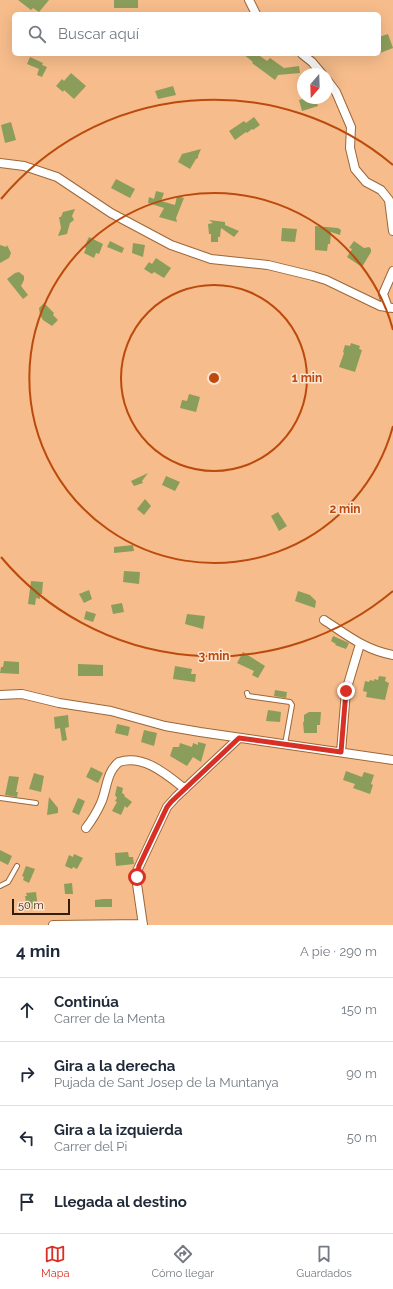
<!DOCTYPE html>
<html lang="es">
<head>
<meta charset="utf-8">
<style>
	body { margin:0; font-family:Raleway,sans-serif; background:#f2f2f3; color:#1f2937 }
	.compass { position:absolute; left:297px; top:68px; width:36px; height:36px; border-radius:50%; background:#fff; box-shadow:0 4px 16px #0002; rotate:199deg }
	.scale { position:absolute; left:12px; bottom:10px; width:58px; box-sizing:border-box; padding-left:4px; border:2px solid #341e0a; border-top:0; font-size:11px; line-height:14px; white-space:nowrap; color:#341e0a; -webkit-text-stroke:3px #fde5d2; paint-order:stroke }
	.stop { position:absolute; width:12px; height:12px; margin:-9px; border:3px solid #d93025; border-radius:50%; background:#fff }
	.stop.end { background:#d93025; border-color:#fff; box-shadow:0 1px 4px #0008 }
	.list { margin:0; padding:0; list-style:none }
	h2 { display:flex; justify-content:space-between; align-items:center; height:52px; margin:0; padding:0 16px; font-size:17px }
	h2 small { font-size:13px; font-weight:400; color:#747a83 }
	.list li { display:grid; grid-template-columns:26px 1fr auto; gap:12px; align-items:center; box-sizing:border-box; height:64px; padding:0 16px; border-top:1px solid #e0e1e3 }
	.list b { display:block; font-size:15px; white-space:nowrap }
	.list p { margin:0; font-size:13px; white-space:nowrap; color:#747a83 }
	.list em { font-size:13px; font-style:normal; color:#747a83 }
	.icon { flex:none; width:22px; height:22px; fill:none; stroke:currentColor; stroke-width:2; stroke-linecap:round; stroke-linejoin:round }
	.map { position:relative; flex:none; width:393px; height:925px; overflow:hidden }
	.search { position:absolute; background:#fff; box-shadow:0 4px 16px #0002; left:12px; right:12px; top:12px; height:44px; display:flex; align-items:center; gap:10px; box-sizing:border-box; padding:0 14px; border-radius:6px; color:#747a83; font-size:15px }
	.sheet { height:308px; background:#fff }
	nav { display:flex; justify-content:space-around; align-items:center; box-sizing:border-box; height:56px; border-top:1px solid #e0e1e3; background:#fff; font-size:11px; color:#747a83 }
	nav a { display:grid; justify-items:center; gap:2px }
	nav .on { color:#d93025 }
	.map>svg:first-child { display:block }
	.building { fill:#8b9d5b }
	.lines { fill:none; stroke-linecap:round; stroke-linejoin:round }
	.service-casing { stroke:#9c6738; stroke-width:6 }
	.minor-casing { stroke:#9c6738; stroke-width:10 }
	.service { stroke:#fff; stroke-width:4 }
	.minor { stroke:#fff; stroke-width:8 }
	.route { stroke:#d93025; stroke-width:5 }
	.ring { fill:none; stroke:#bb4a0c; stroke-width:2 }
	.centre { fill:#bb4a0c; stroke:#fde5d2; stroke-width:2 }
	.ring-label { font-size:12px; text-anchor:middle; font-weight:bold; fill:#bb4a0c; stroke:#fde5d2; stroke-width:3; stroke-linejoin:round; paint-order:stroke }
</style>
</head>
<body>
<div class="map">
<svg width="393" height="925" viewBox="0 0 393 925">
	<rect width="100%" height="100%" fill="#f6bc8b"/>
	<!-- building -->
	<path class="building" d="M18,0H49L39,12L33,8L31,10Z
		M114,0H138V8H114Z
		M388,34L393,48L380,53L379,37Z
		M243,54H257L267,61L270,58L284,68L299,66L300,73L278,75L275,80L252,63L253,62Z
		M30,57L43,63L42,65L47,67L42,77L37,75L39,69L27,64Z
		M71,73L86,86L74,99L64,90L63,92L56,86L62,79L64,81Z
		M173,86L176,95L158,99L155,91Z
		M306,98H316L318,106L302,111L299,100Z
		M254,117L260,125L253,130L252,129L247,133L246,132L235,140L229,131L244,121L246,123Z
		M11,122L16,140L5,143L1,125Z
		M201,149L198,156V158L196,159L190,169L178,162L182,154Z
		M116,179L135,189L130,198L111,188Z
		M156,191L164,193L161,201L175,205L177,196L184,198L176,218L177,222L159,217L164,208L148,203L149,197L154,199Z
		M75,209L72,216L74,220L70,223L67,234L58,236L61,228L59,217H61L63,212Z
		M209,220L225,222V225L239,231L234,237L221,228L220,237H218V242H211V234H209L208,224L213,223Z
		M315,226L338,228L341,230L340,235L331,232L330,244H328L327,251L315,250Z
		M282,228L297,229L295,242L281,241Z
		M89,237L103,244L99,254L96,253L94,258L84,253L86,248L84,247Z
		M110,241L124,248L122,253L107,247Z
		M354,241L364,248L369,247L371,249V252L362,267L347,257L352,249L349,248Z
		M133,243L145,245L143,257L132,253Z
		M0,245L6,247L7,245L11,253L9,258L0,263Z
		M156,258L171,268L164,278L154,272L152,274L144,269L149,262L152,264Z
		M19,272L24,276V280L21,286L28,295L23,299L7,279L15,273Z
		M44,303L54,313L53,315L58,320L52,326L43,320L40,315L39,308Z
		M351,343L360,346L359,349L362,350L355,372L339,367L344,353L343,352L345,345L350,346Z
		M189,394L200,397L196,412L180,408L182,400L187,401Z
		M148,473L142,481L143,483L134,486L131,481Z
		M166,476L180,482L175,491L162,485Z
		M145,499L151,506L144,515L137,509Z
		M278,512L287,526L279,531L271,516Z
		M133,545L134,551L114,553V547Z
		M124,571L140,572L139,584L123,582Z
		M31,581L43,582L42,594H40V599L36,598L35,605L28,604Z
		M89,590L92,599L84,603L79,594Z
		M298,591L310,595L316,601L315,608L295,601Z
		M122,603L124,612L113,614L111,605Z
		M86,611L96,614L93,622L84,619Z
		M187,614L205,616L203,629L185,624Z
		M333,636L349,643L346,649L335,645L336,644L331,641Z
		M243,652L265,666L258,678L252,675L254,671L237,663Z
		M4,661L19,662V674L0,673L1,667H3Z
		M78,664L103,665V676H78Z
		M175,666L192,669L191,674H196L195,682L173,679Z
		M379,676L386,677L385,681L389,683L385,700L366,697L367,692L363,691L365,681L369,682L370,680L374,681V679L378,680Z
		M275,690L287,692L286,698L274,696Z
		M268,710L281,712L280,722L266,721Z
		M309,712H321L320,725H317V733H304L303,722H304V715Z
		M68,715L69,727L65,728L67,740L62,741L60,728L55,729L54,717Z
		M117,724L130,727L128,736L115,733Z
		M144,730L157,733L154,746L141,742Z
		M198,742L206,744L201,762L193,757L187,766L170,756L173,747H179L180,743L192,747L193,743L198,745Z
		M91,767L103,773L98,783L86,777Z
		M346,771L362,777L364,772L374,775L371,784L373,785L370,794L353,788L355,784L343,780Z
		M34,773L44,776L41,792L29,789Z
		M9,776L19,777L16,792H18L17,797L5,795Z
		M117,786L123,788L122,793L125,795L124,796L132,802L127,808L125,806L121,815L112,811L117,802L115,801L117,798L115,795Z
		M49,797L58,808V813L47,815Z
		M78,798L85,801L79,815L72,812Z
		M0,850L12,856L8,865L0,861Z
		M128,852L129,857H133L134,864L116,866L115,853Z
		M74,854L83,858L77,869L73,867L72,869L65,866L69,855L73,857Z
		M26,866L35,869L29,883L23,880L24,877L22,876Z
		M72,883L73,894H65L64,884Z
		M36,892L38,908L27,909L25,896H27L26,893Z
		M103,899H112V907H95V900Z"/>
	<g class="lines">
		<!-- service casing -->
		<g class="service-casing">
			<path id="service" d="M247,693L248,696L290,702L292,705L285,744
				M0,798L36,803
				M0,886L8,882L17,866"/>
		</g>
		<!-- minor casing -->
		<g class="minor-casing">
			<path id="minor" d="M249,0L256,14
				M302,54L312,62L322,74
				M327,80L336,92L351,127L350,148L355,169L366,182L381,190L389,200L393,231
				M0,163L24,166L57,177L111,213L171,245L211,259L268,265L313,276L326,280L380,306L393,308
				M388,308L383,294L393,271
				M324,620C347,635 365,650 393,655
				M0,695L22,694L59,703L111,711L165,726L200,732L393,760
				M341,752L346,691L360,644
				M86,828C92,820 97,812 101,803C107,790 106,772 119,762C144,754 167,775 185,789
				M53,925L143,924
				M143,925L137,884V871L167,807L176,797L239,738"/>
		</g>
		<!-- service -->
		<use href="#service" class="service"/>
		<!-- minor -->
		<use href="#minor" class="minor"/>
	</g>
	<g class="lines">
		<!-- route -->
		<path class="route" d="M137,877L139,866L167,807L171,802L239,738L341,752L346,691"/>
	</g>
	<!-- distance rings -->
	<g class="ring">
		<circle cx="214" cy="378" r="93"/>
		<path d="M393 426A185 185 0 1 1 393 330"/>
		<path d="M393 591A278 278 0 0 1 1 557M1 199A278 278 0 0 1 393 165"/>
	</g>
	<circle cx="214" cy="378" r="6" class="centre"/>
	<g class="ring-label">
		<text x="307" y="382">1 min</text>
		<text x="345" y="513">2 min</text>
		<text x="214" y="660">3 min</text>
	</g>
</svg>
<svg class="compass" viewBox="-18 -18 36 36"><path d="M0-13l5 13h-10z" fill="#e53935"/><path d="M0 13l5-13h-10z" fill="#747a83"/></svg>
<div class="scale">50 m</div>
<div class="stop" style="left:137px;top:877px"></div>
<div class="stop end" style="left:346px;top:691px"></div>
<div class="search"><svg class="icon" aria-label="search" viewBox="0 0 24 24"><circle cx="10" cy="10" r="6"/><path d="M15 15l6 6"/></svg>Buscar aquí</div>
</div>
<section class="sheet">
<h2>4 min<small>A pie · 290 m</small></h2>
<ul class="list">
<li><svg class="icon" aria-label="ahead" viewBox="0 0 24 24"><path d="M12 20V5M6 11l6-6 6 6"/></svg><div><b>Continúa</b><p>Carrer de la Menta</p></div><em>150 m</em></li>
<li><svg class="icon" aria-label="right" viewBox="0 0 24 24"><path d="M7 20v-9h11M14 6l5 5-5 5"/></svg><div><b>Gira a la derecha</b><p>Pujada de Sant Josep de la Muntanya</p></div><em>90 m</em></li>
<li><svg class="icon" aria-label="left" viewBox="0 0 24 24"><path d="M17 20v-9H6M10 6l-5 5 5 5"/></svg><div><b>Gira a la izquierda</b><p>Carrer del Pi</p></div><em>50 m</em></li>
<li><svg class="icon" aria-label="arrive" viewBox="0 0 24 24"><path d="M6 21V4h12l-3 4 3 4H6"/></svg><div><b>Llegada al destino</b></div></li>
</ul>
</section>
<nav>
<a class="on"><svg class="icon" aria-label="map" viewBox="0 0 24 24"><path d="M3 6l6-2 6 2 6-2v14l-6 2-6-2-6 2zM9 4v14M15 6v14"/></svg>Mapa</a>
<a><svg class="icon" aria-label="directions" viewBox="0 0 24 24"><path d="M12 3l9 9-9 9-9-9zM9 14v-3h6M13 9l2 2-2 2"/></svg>Cómo llegar</a>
<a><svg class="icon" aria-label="saved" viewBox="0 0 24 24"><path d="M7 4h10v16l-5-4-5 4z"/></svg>Guardados</a>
</nav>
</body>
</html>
